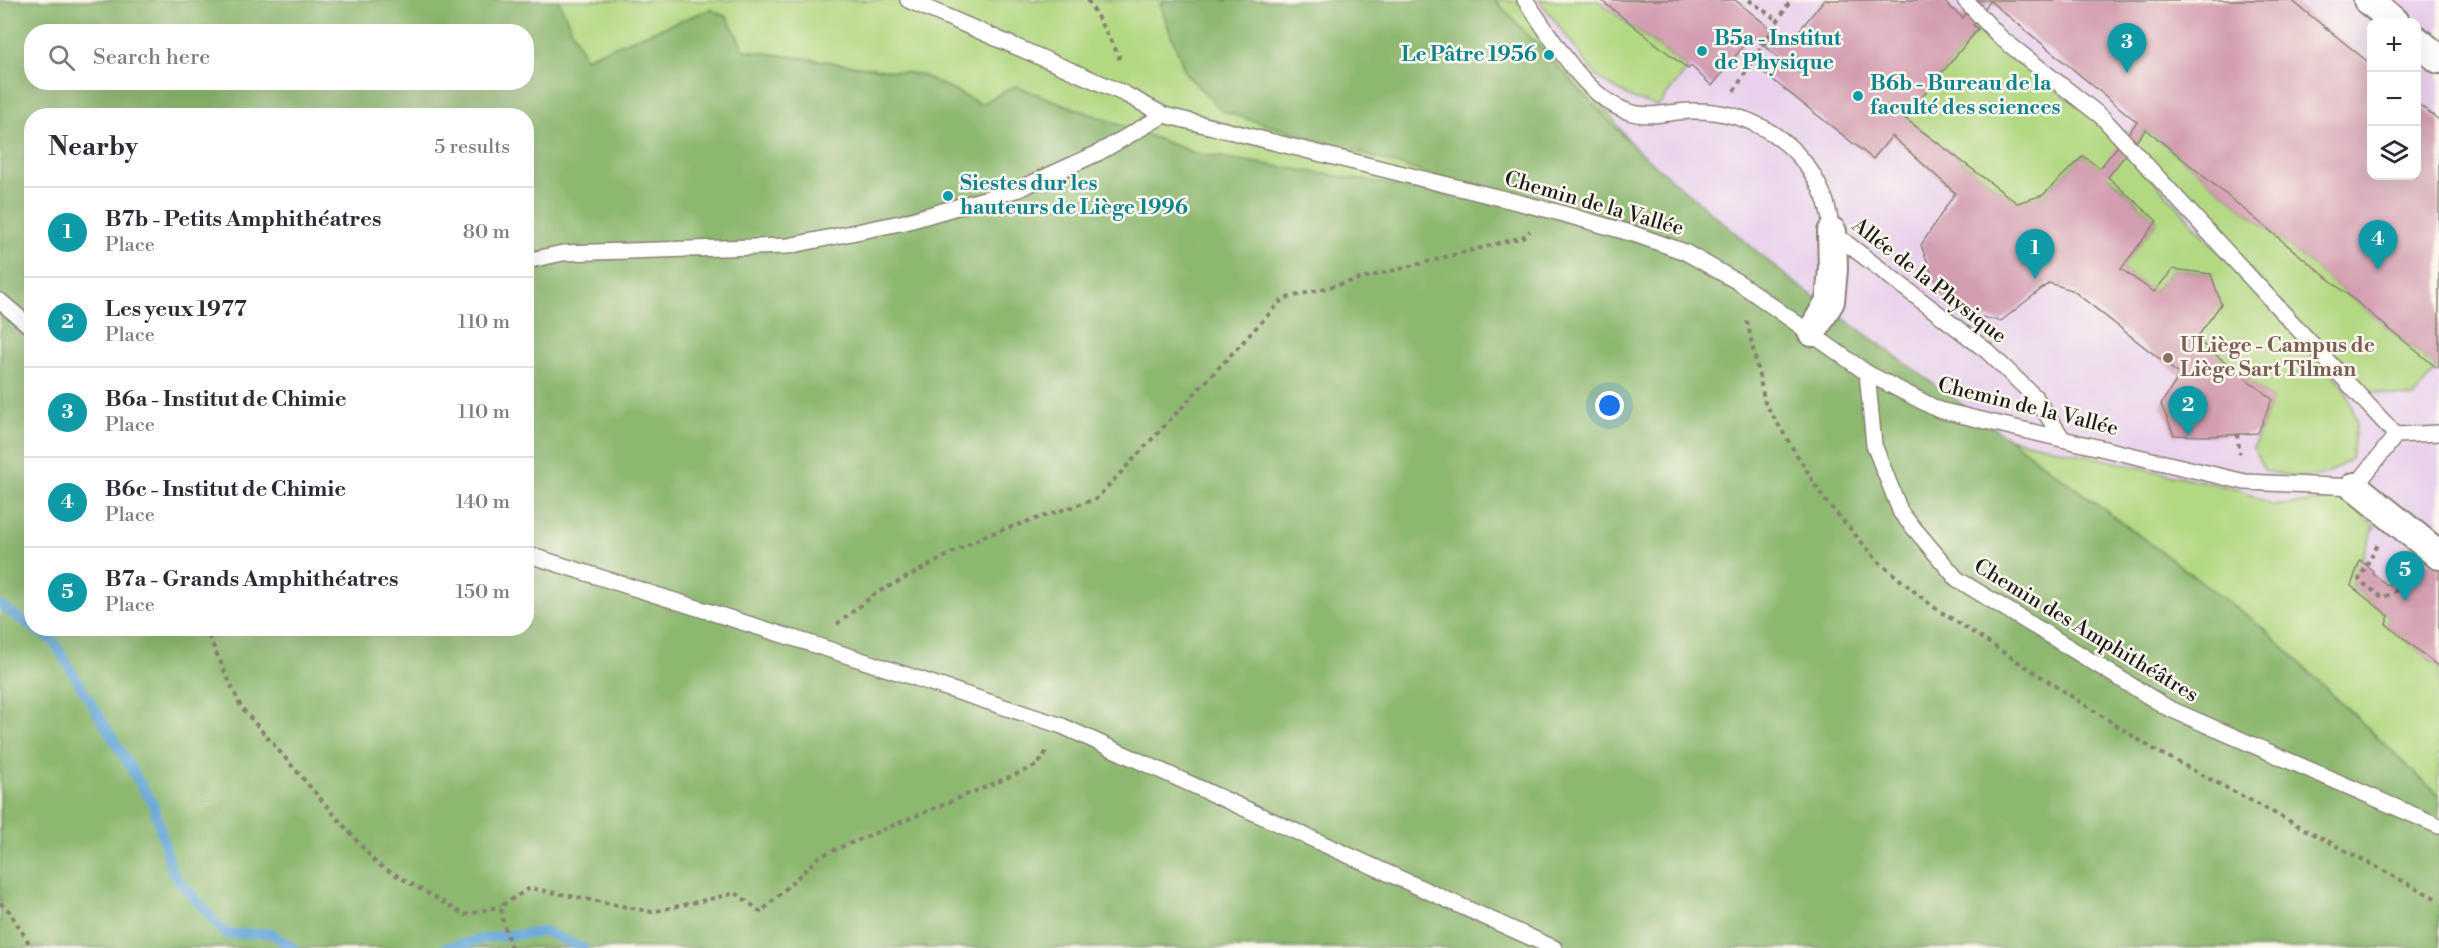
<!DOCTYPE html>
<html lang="en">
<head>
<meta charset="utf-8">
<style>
	body { margin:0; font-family:"Libre Bodoni",serif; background:#f7f7f7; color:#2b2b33 }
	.controls { position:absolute; right:18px; top:18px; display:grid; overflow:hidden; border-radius:12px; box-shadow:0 6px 24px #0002 }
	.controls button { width:54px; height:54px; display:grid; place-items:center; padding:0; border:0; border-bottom:2px solid #e1e1e2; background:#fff; color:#2b2b33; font:30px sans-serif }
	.you { position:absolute; left:1610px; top:406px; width:21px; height:21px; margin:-15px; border:4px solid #fff; border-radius:50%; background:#1a73e8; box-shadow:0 0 0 9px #1a73e833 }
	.badge { display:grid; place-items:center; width:39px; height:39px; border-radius:50%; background:#d1495b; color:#fff; font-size:20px; font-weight:700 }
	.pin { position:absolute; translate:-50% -50px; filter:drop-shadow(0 2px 3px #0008) }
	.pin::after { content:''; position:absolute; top:32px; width:21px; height:18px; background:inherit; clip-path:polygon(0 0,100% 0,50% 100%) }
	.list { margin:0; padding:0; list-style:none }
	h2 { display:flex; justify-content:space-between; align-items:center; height:78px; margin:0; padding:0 24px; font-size:26px }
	h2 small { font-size:20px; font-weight:400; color:#7c7c81 }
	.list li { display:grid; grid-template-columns:39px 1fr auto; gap:18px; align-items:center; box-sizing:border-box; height:90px; padding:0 24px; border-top:2px solid #e1e1e2 }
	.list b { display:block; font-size:22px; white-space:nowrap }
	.list p { margin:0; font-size:20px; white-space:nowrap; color:#7c7c81 }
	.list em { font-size:20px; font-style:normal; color:#7c7c81 }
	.icon { flex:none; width:33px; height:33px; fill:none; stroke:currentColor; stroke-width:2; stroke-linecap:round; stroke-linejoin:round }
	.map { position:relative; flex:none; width:2439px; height:948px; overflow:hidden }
	.search { position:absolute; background:#fff; box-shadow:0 6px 24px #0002; left:24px; top:24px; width:510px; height:66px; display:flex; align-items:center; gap:15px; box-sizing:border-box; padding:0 21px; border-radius:24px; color:#7c7c81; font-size:22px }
	.panel { position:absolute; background:#fff; box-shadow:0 6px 24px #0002; left:24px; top:108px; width:510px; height:528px; border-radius:24px }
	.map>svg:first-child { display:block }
	.built { fill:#e9d1ed; fill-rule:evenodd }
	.green { fill:#b2d882; stroke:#677a4f; stroke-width:1.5 }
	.forest { fill:#8db870; stroke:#546a46; stroke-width:1.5; fill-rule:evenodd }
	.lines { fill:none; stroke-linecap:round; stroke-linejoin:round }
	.stream { stroke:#63a6d8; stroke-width:10 }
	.building { fill:#d39db1; fill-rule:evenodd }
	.lane-casing { stroke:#898074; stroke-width:18 }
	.street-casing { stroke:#898074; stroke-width:32 }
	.path { stroke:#898074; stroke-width:4; stroke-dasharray:4.5 4.5; stroke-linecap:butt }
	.lane { stroke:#fff; stroke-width:15 }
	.street { stroke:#fff; stroke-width:28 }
	.culture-dot { fill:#0f9aa8; stroke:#fbf7ec; stroke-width:2 }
	.education-dot { fill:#8d6e63; stroke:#fbf7ec; stroke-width:2 }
	.labels { text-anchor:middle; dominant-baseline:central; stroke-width:5; stroke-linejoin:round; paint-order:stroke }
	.culture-label { font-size:21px; font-weight:bold; fill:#0d838f; stroke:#fbf7ec; text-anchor:start }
	.street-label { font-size:21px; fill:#1c1c1c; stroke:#fbf7ec }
	.education-label { font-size:21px; font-weight:bold; fill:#785e54; stroke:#fbf7ec; text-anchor:start }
</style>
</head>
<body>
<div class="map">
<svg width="2439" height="948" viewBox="0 0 2439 948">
	<rect width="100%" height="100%" fill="#fbf7ec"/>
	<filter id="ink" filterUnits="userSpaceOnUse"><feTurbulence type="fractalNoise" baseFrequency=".0167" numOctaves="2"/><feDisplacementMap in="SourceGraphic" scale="12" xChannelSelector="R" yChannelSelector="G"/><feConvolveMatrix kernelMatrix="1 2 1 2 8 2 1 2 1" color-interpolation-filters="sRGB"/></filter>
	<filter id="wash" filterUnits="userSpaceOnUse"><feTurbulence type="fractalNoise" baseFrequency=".008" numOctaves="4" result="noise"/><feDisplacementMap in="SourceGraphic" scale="24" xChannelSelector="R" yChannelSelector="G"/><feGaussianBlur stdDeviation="1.35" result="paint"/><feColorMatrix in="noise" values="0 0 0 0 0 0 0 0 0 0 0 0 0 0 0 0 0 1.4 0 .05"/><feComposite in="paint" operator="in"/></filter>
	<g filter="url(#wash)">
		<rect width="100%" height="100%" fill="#f6e4cc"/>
		<!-- built -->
		<path class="built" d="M1495,0H2439V796L2261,626L2008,438L1787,277L1634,147ZM2372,22H2416V176H2372Z"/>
		<!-- green -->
		<path class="green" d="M558,0H1166L1160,5L1553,211L1195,153L1015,86L981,104L922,75L744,50L727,17L710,10L585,58Z
			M1495,0H1521L1634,147Z
			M1539,0H1597L1688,69L1658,106L1633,99L1598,78Z
			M1978,29L1994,45L2099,121L2345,388L2357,422L2351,459L2325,475L2298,477L2265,471L2253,448L2272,399L2196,339L2211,274L2173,269L2154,292L2121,269L2157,221L2100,168L2083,156L2043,195L2017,203L1905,118Z
			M2146,129L2437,368L2414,398L2364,391L2134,145Z
			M2008,438L2241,490L2273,506L2344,498L2375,526L2351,586L2389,616L2386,624L2439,667V796L2261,626Z"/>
		<!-- forest -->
		<path class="forest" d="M0,0H558L585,58L710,9L727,17L744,50L922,75L981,104L1015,86L1195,153L1547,210L1222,111L1186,74L1160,5L1166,0H1495L1634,147L1787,277L2008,438L2261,626L2439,796V948H0ZM32,32H526V82H32ZM32,116H526V628H32Z"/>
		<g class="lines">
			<!-- stream -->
			<path class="stream" d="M0,605L32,627
				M34,628L54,642L154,806L172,872L226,934L271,933L293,948
				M445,948L492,937L545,932L583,948"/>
		</g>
		<g id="blocks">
			<!-- building -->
			<path class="building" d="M1601,0H1735L1789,43L1824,0H1942L1963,18L1976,0H2291L2372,65V176H2416V102L2439,120V365L2437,368L2146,129L2108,177L2157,221L2121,269L2154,292L2173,269L2211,274L2221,304L2196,339L2272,399L2258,433L2210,436L2174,435L2161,404L2180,375L2072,290L2049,283L2001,321L1976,316L1946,299L1931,272L1921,245L1955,193L1892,136L1873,159L1764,73L1778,57L1751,36L1712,86L1691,66L1688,69ZM1990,1L2137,122L2100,168L2083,156L2043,195L2017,203L1905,118L1978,29L1973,25Z
				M2360,560L2373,571V574L2387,585L2429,561L2439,570V667L2386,624L2389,616L2351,586Z"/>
		</g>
	</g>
	<g filter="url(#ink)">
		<use href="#blocks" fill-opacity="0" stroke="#898074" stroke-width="1.5"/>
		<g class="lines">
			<!-- lane casing -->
			<g class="lane-casing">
				<path id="lane" d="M908,0L1123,93L1164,115L1553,211L1634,234L1685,252L1738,282L1867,373L1939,410L2245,482L2355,487L2396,435L2439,433
					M1525,0C1553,38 1583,96 1629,112C1651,119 1670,111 1692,111C1751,110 1802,142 1824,197C1829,208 1830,221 1832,232L1987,351L2035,397L2063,439
					M1965,0L2001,38L2102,117L2396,435
					M526,261L563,253L788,246L905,222L1019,189L1098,153L1164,115
					M0,301L32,328
					M1867,373L1874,445L1901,513L1957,579L2168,708L2439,826
					M526,554L812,644L1062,726L1554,948"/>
			</g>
			<!-- street casing -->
			<g class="street-casing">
				<path id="street" d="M2368,0L2395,22
					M2416,40L2439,59
					M1812,332L1830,301L1833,269L1832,232
					M2355,487L2439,555"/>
			</g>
			<!-- path -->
			<path class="path" d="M1088,0L1119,56V64
				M1749,0L1777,20
				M1773,27L1790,41
				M1734,91L1791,0
				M1747,321L1765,403L1824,499L1879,562L1932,606L2153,749L2439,900
				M2237,434L2240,454
				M2377,545L2359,580L2383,598L2409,584
				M837,624L875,594L984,536L1096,499L1283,299L1523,237L1530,231
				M205,628L241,707L377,864L465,915L501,906
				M0,903L9,911L32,948
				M511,948L502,918L501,906L530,888L652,912L736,893L761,912L820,856L1038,765L1048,749"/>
			<!-- lane -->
			<use href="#lane" class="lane"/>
			<!-- street -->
			<use href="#street" class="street"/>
		</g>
	</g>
	<!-- markers -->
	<g class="culture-dot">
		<circle cx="1702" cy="51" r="6"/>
		<circle cx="1549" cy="55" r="6"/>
		<circle cx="1858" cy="96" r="6"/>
		<circle cx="948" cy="196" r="6"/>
	</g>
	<circle class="education-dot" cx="2168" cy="358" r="6"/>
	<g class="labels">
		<!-- culture labels -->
		<g class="culture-label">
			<text x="1714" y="39">B5a - Institut<tspan x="1714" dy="24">de Physique</tspan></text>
			<text x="1537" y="55" text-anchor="end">Le Pâtre 1956</text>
			<text x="1870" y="84">B6b - Bureau de la<tspan x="1870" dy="24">faculté des sciences</tspan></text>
			<text x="960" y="184">Siestes dur les<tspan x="960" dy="24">hauteurs de Liège 1996</tspan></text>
		</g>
		<!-- street labels -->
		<g class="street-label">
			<text transform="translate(1594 204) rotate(16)">Chemin de la Vallée</text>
			<text transform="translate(1929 281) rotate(38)">Allée de la Physique</text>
			<text transform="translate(2028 407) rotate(14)">Chemin de la Vallée</text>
			<text transform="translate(2086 631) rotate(31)">Chemin des Amphithéâtres</text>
		</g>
		<!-- education labels -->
		<g class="education-label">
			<text x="2180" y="346">ULiège - Campus de<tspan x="2180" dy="24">Liège Sart Tilman</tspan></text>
		</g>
	</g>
</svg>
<div class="controls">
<button>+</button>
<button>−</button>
<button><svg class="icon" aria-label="layers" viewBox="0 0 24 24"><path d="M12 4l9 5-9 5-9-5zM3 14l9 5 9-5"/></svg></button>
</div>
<div class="you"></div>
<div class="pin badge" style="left:2035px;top:279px;background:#0f9aa8">1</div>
<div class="pin badge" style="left:2188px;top:436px;background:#0f9aa8">2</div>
<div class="pin badge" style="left:2127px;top:73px;background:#0f9aa8">3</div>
<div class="pin badge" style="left:2378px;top:270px;background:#0f9aa8">4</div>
<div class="pin badge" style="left:2405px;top:601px;background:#0f9aa8">5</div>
<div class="search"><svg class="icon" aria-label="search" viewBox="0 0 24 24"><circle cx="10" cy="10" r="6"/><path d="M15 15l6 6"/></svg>Search here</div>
<section class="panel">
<h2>Nearby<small>5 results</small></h2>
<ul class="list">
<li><span class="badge" style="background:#0f9aa8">1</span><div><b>B7b - Petits Amphithéatres</b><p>Place</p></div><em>80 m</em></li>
<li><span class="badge" style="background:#0f9aa8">2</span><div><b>Les yeux 1977</b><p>Place</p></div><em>110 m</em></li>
<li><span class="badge" style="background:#0f9aa8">3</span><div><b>B6a - Institut de Chimie</b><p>Place</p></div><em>110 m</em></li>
<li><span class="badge" style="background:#0f9aa8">4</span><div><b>B6c - Institut de Chimie</b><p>Place</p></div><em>140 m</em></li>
<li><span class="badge" style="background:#0f9aa8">5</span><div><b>B7a - Grands Amphithéatres</b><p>Place</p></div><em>150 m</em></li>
</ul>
</section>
</div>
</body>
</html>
